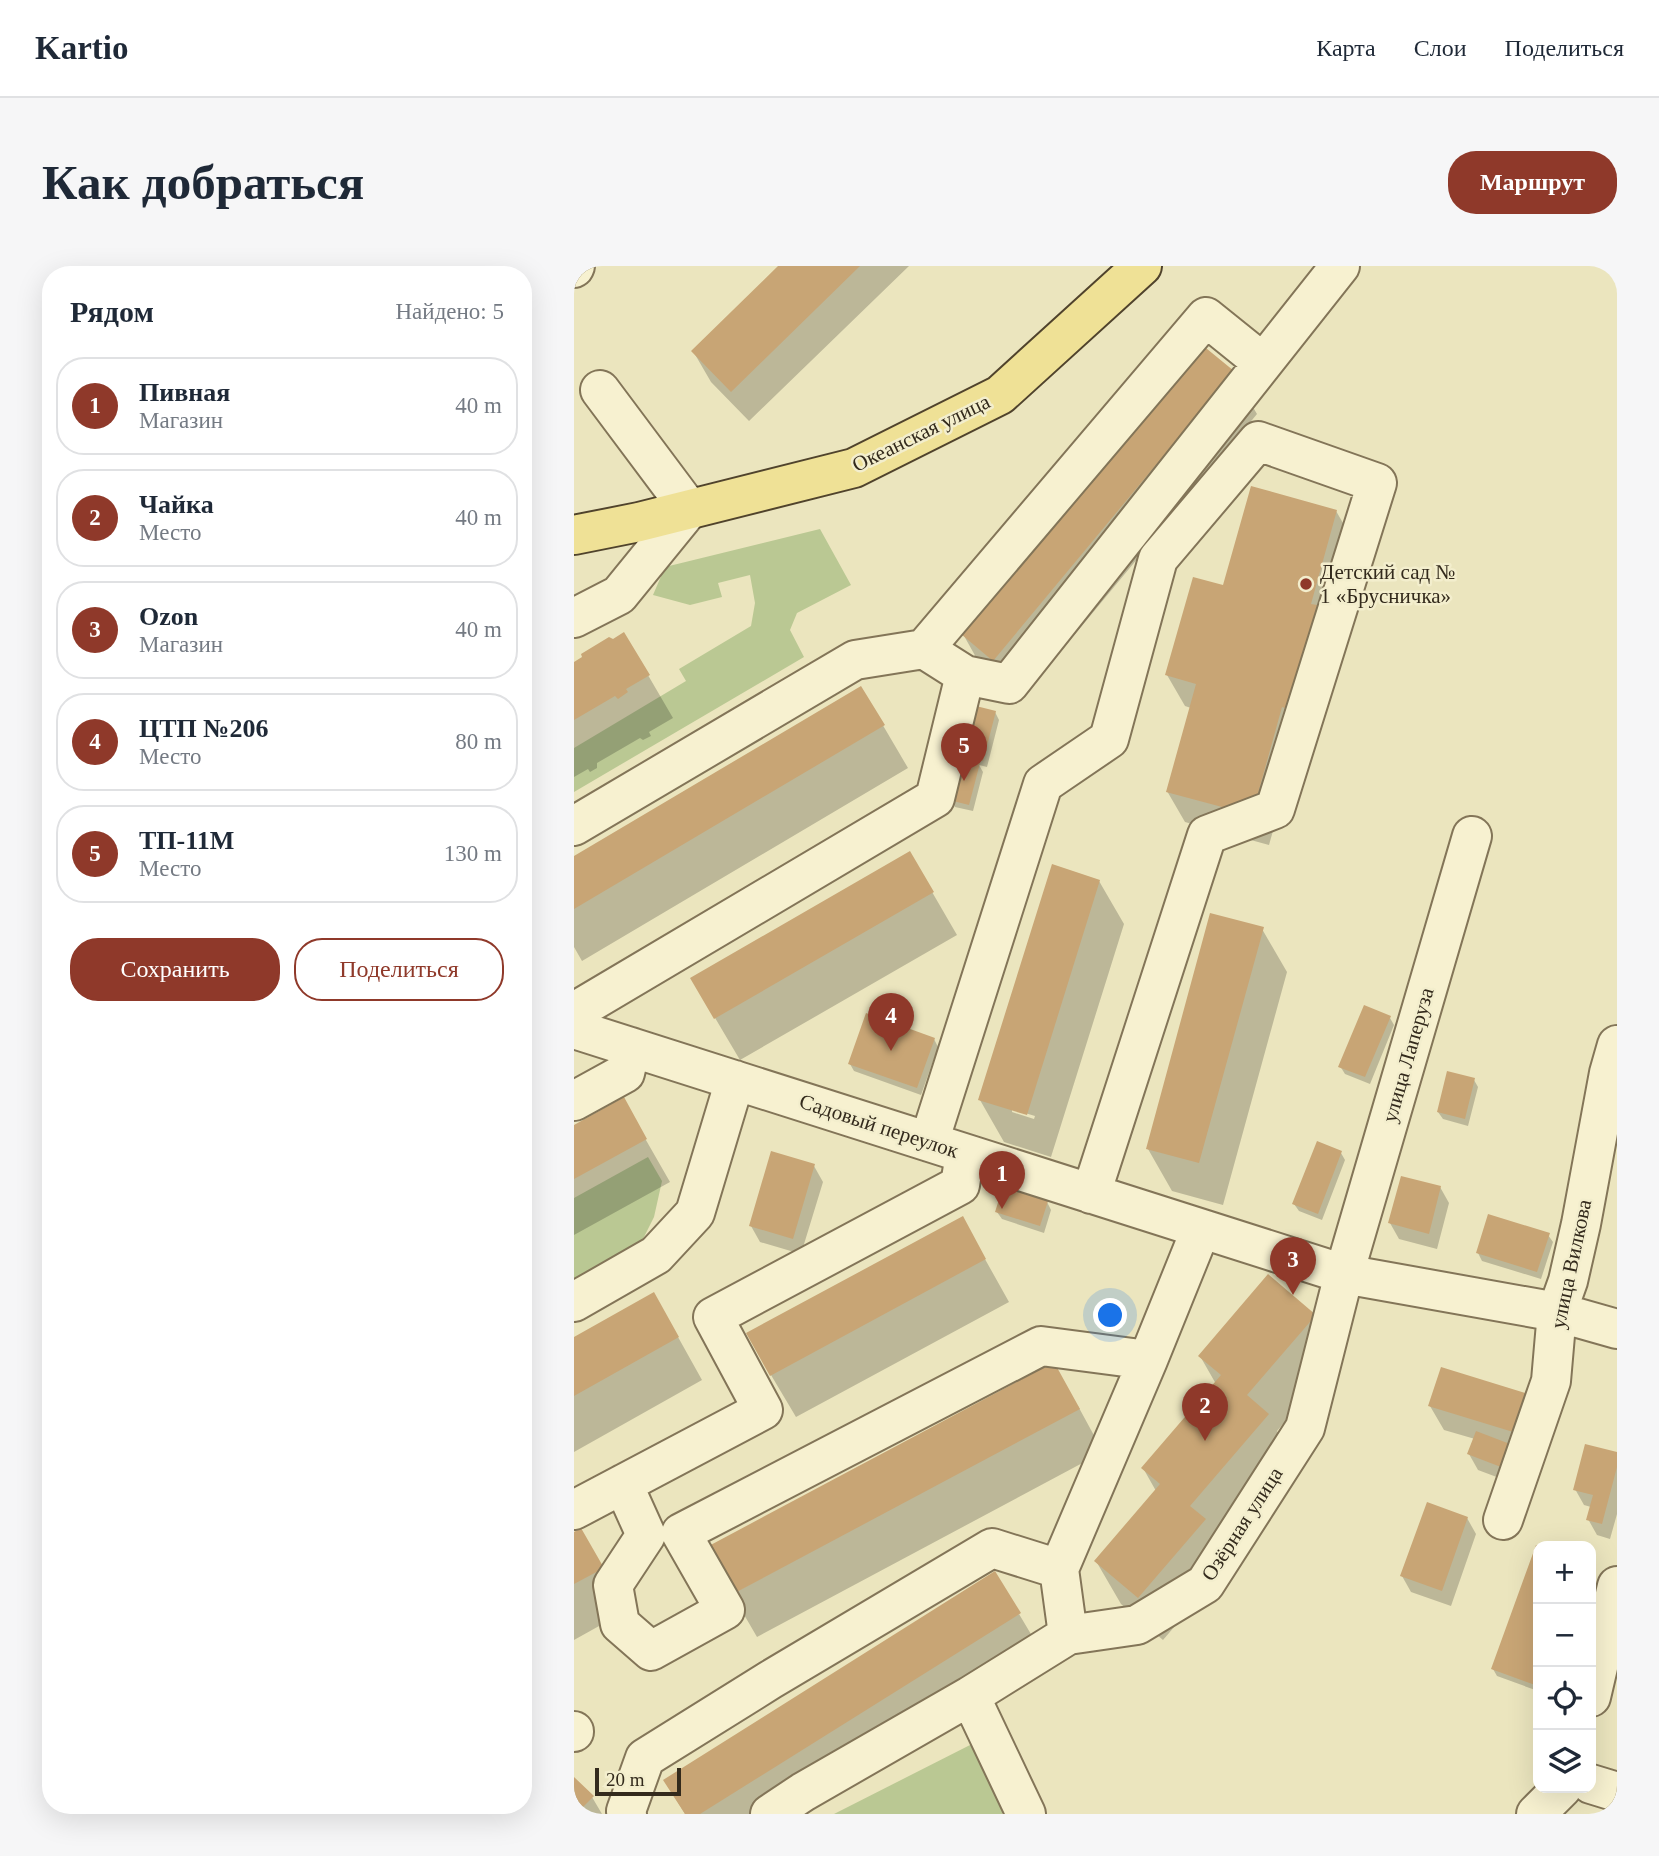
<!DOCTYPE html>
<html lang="ru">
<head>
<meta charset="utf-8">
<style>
	body { margin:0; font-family:Georgia,serif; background:#f6f6f7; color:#1f2937 }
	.controls { position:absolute; right:21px; bottom:21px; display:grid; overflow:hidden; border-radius:14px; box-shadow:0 7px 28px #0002 }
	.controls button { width:63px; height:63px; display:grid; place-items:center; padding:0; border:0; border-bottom:2px solid #e0e1e3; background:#fff; color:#1f2937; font:35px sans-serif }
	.scale { position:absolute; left:21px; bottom:18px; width:86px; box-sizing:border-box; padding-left:7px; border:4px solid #332a1c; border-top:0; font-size:19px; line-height:24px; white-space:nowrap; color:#332a1c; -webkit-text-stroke:5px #f3eecd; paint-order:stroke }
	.you { position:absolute; left:537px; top:1050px; width:24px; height:24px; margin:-18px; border:5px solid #fff; border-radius:50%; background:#1a73e8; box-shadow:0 0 0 10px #1a73e833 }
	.badge { display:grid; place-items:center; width:46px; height:46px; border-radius:50%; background:#8f392a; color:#fff; font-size:23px; font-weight:700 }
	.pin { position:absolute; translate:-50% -58px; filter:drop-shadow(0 2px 4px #0008) }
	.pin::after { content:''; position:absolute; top:37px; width:24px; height:21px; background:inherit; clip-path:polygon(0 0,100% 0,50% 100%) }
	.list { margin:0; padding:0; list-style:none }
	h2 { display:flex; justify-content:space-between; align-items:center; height:91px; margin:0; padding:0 28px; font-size:30px }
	h2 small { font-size:23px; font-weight:400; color:#747a83 }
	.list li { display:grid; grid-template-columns:46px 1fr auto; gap:21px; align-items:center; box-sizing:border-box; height:98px; margin:0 14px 14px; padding:0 14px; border:2px solid #e0e1e3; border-radius:28px }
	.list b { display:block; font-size:26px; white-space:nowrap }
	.list p { margin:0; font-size:23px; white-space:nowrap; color:#747a83 }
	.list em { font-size:23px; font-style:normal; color:#747a83 }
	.actions { display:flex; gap:14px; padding:21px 28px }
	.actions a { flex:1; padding:16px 0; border:2px solid #8f392a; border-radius:28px; text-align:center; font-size:24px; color:#8f392a }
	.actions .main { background:#8f392a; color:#fff }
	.icon { flex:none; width:38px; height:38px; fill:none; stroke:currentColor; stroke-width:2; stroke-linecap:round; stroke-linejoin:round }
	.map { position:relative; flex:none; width:1043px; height:1548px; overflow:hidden; border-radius:28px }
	header { display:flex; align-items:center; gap:42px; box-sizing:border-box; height:98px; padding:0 35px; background:#fff; border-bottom:2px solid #e0e1e3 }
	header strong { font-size:33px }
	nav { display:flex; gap:38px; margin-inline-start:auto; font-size:24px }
	.intro { display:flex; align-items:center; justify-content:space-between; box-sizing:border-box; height:168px; padding:0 42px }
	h1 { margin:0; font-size:49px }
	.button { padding:18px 32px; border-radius:28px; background:#8f392a; color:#fff; font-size:24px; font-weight:700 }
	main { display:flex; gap:42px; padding:0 42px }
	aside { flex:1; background:#fff; border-radius:28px; box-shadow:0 7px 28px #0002 }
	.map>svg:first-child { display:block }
	.green { fill:#bac893 }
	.shadow { fill:#0003; fill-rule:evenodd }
	.building { fill:#c8a575 }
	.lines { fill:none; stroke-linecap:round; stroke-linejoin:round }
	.minor-casing { stroke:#837558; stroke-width:42 }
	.major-casing { stroke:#50432c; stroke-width:42 }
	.minor { stroke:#f7f1d0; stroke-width:38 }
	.major { stroke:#efe196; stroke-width:38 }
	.poi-dot { fill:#8f392a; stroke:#f3eecd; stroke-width:2.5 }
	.labels { text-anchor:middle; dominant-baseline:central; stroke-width:5; stroke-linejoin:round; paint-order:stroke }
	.street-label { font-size:21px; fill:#332a1c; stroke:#f3eecd }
	.poi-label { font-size:21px; fill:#332a1c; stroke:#f3eecd; text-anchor:start }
</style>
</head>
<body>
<header>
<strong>Kartio</strong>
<nav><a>Карта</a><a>Слои</a><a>Поделиться</a></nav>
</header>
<div class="intro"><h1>Как добраться</h1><a class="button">Маршрут</a></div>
<main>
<aside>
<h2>Рядом<small>Найдено: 5</small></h2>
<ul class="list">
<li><span class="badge">1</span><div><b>Пивная</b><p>Магазин</p></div><em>40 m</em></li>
<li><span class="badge">2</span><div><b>Чайка</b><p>Место</p></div><em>40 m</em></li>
<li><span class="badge">3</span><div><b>Ozon</b><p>Магазин</p></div><em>40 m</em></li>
<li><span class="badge">4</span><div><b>ЦТП №206</b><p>Место</p></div><em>80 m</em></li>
<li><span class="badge">5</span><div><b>ТП-11М</b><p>Место</p></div><em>130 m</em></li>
</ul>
<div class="actions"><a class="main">Сохранить</a><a>Поделиться</a></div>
</aside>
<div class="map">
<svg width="1043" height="1548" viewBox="0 0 1043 1548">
	<rect width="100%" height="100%" fill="#ebe5be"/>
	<!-- green -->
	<path class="green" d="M246,263L277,319L223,347L216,364L230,391L0,526V482L112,415L105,403L177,360L181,337L176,309L144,317L148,331L116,339L79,329L91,301Z
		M74,891L88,915L80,951L62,987L0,1022V932Z
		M400,1477L431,1544L428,1548H260Z"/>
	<!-- shadow -->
	<path class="shadow" d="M207,0H335L175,155L137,116L119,85Z
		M658,106L683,148L445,436L413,411L389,368Z
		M762,245L780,276L695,579L611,556L593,525L617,442L611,440L593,409L651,322Z
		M50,368L99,452L75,466L77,470L69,474L66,472L23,497V502L16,506L14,503L0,511V398Z
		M287,422L334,502L8,695L0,681V592Z
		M421,446L425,454L413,501L405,499L409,506L399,545L381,541L377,533L387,488Z
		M336,588L383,669L166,794L118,713Z
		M525,615L550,658L477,891L430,876L406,834ZM438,843L461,850L460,853L438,846Z
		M688,663L713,706L649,939L598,925L574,883Z
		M816,752L820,759L796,818L771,808L766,800Z
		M360,773L364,781L347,829L280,805L276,798Z
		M900,814L904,821L894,860L869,853L864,846Z
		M49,834L96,916L0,969V861Z
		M767,887L771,894L748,954L725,945L720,938Z
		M240,900L249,916L227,988L186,976L177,960Z
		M866,921L875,937L863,983L825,973L816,957Z
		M473,936L477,944L470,967L428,953L423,946Z
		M388,952L435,1036L222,1151L197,1109Z
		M974,969L979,976L967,1013L908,995L904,987Z
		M80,1028L128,1114L0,1186V1073Z
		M740,1050L765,1092L703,1165L718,1192L655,1297L589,1374L547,1338L522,1295L582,1225L569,1202L642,1118L626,1090Z
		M960,1131L936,1216L904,1204L895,1188L901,1173L870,1164L856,1140Z
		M504,1140L529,1186L183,1371L158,1328Z
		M1043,1188V1248L1036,1273L1023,1269L1014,1253L1017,1241L1010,1239L1001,1223Z
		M893,1252L902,1268L877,1340L837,1326L828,1310Z
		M7,1264L52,1345L0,1374V1268Z
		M963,1281L964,1282V1425L923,1410L919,1403Z
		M1017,1302L1020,1308L1017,1318Z
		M445,1348L470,1390L218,1548H111L91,1515Z
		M0,1513L18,1531L28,1548H0Z"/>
	<!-- building -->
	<path class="building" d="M204,0H286L157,126L117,85Z
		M627,78L660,105L419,395L387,368Z
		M677,220L763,244L737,338L743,339L714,443L708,441L678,549L592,526L622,418L591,409L619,311L649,319Z
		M50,366L76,409L52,423L54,426L44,433L41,430L0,454V396L8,391L7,388L35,371L39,373Z
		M287,420L311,459L0,643V590Z
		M398,439L422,445L409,495L385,488Z
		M386,492L406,497L395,539L375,534Z
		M336,585L360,626L140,753L116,712Z
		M478,598L526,614L453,849L404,834Z
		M636,647L690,661L625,897L572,883Z
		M790,739L817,750L791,811L764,801Z
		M292,747L361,772L343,822L274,798Z
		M873,805L901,812L891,853L863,846Z
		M50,831L73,873L0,913V859Z
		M743,875L768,885L744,948L718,938Z
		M197,885L241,898L219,973L175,960Z
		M827,910L867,920L855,968L814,957Z
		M429,921L474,935L466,960L421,946Z
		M914,948L976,967L963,1006L902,987Z
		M389,950L412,993L196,1110L172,1067Z
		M694,1008L742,1049L673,1129L695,1148L616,1240L632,1253L564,1332L520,1295L586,1218L567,1202L647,1109L624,1090Z
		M80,1026L105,1071L0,1130V1071Z
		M480,1096L506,1143L157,1329L131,1282Z
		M867,1101L961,1130L949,1169L854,1140Z
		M902,1165L936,1178L927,1201L893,1188Z
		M1011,1178L1043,1186V1201L1028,1258L1012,1254L1019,1229L999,1224Z
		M853,1236L894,1251L868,1325L826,1310Z
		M7,1262L30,1302L0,1318V1266Z
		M962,1279L964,1280V1420L917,1403Z
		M421,1305L447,1347L126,1548H111L89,1514Z
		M0,1511L20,1530L2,1548H0Z"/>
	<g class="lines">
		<!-- minor casing -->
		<g class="minor-casing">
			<path id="minor" d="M0,2L1,0
				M0,352L45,329L115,243L26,124
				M350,383L632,51L689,97
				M391,409L435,418L766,0
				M0,560L281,394L350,383L391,409L361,532L0,746
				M0,763L770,1008L983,1046L1043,1063
				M0,835L51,807L57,781
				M355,876L469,518L535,473L584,293L684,175L803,217L701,543L633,569L517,928
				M0,1036L82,989L121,947L161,814
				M49,1218L72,1269L39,1319L46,1358L77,1385L151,1344L107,1267L467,1080L574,1094
				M0,1244L189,1144L139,1051L386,919L391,888
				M929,1254L977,1115L983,1046L994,1015L1007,958L1035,807L1043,779
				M485,1303L494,1369
				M396,1430L452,1548
				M1017,1431L1043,1320
				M0,1466V1465
				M1017,1518L1043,1526
				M53,1548L52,1545L71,1492L196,1414L418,1282L485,1303L574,1094L627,963
				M196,1548L229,1526L396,1430L494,1369L563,1359L631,1318L731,1162L770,1008L898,570
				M962,1548L988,1522"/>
		</g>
		<!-- major casing -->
		<g class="major-casing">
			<path id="major" d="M0,269L65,256L280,202L426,129L568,0"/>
		</g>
		<!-- minor -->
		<use href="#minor" class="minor"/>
		<!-- major -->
		<use href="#major" class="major"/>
	</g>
	<!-- markers -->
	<circle class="poi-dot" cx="732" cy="318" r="7"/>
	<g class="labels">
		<!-- street labels -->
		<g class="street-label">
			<text transform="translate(347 167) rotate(-26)">Океанская улица</text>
			<text transform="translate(834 789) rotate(-74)">улица Лаперуза</text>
			<text transform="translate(305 860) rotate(18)">Садовый переулок</text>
			<text transform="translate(997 998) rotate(-78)">улица Вилкова</text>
			<text transform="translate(668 1258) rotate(-57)">Озёрная улица</text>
		</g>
		<!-- poi labels -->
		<g class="poi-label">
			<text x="746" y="306">Детский сад №<tspan x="746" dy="24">1 «Брусничка»</tspan></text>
		</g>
	</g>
</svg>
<div class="controls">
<button>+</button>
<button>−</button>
<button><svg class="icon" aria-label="locate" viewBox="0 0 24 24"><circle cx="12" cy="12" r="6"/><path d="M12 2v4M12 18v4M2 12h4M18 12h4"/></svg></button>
<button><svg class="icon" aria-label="layers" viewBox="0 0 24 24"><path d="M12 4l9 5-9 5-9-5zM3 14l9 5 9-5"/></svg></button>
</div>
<div class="scale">20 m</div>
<div class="you"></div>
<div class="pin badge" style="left:428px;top:943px">1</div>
<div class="pin badge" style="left:631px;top:1175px">2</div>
<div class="pin badge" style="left:719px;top:1029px">3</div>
<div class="pin badge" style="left:317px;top:785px">4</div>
<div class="pin badge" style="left:390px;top:515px">5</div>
</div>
</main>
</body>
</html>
